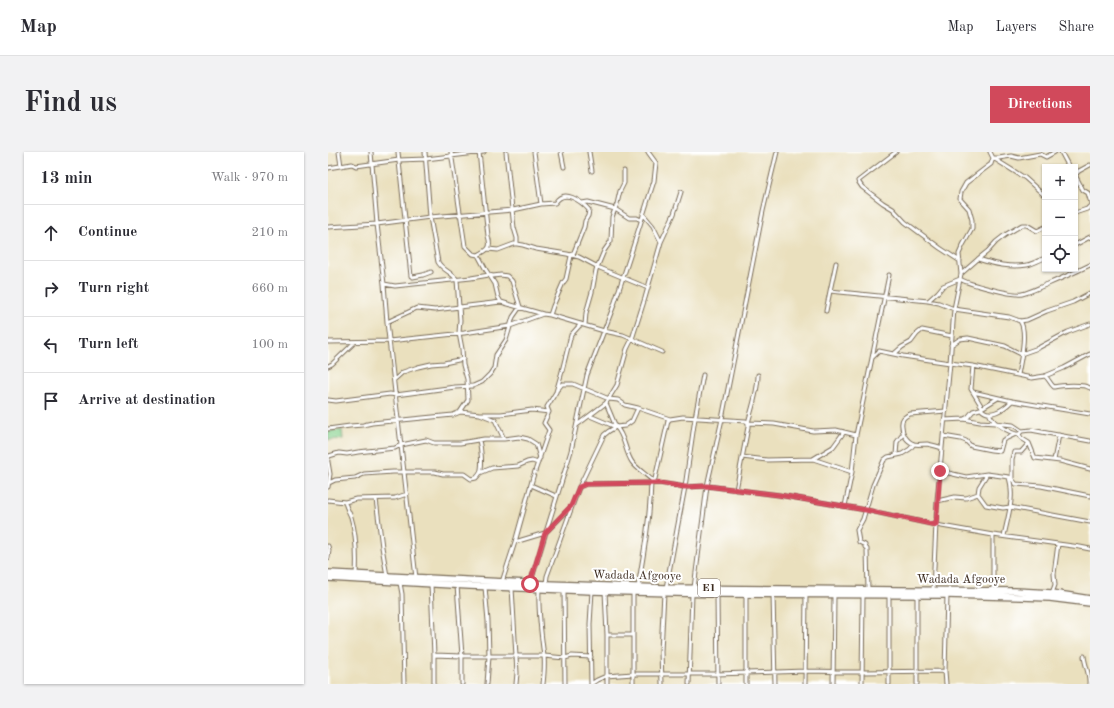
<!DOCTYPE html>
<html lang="en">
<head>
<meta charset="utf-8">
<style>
	body { margin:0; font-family:"Old Standard TT",serif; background:#f2f2f3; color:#2b2b33 }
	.controls { position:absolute; right:12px; top:12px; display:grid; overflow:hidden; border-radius:0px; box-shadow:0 1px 3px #0004 }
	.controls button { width:36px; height:36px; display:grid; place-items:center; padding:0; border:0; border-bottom:1px solid #e1e1e2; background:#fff; color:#2b2b33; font:20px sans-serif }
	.stop { position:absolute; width:12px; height:12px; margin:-9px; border:3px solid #d1495b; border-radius:50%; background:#fff }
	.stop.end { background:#d1495b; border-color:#fff; box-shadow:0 1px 4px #0008 }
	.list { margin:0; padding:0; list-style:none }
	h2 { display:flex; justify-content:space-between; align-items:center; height:52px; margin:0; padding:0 16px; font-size:17px }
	h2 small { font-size:13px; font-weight:400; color:#7c7c81 }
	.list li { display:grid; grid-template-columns:26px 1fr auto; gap:12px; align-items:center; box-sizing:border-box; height:56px; padding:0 16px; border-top:1px solid #e1e1e2 }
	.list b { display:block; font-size:15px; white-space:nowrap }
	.list em { font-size:13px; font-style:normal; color:#7c7c81 }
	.icon { flex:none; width:22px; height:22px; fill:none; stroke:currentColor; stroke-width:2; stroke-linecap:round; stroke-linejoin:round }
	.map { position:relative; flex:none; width:762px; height:532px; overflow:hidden; border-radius:0px }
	header { display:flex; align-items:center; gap:24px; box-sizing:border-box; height:56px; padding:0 20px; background:#fff; border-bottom:1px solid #e1e1e2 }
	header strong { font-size:19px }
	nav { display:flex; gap:22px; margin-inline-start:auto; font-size:14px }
	.intro { display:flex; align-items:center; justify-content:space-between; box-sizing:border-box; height:96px; padding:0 24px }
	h1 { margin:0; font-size:28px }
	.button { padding:10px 18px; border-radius:0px; background:#d1495b; color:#fff; font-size:14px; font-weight:700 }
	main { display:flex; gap:24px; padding:0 24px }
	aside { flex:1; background:#fff; border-radius:0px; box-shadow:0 1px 3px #0004 }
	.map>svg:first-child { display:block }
	.green { fill:#86d18d; stroke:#607e56 }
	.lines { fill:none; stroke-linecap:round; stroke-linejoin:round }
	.street-casing { stroke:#786a56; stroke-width:5 }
	.highway-casing { stroke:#786a56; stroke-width:8 }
	.street { stroke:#fff; stroke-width:3 }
	.highway { stroke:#fff; stroke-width:5.5 }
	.route { stroke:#d1495b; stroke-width:5 }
	.labels { text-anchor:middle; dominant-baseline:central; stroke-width:4; stroke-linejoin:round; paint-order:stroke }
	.shield { fill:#fff; stroke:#766a62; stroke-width:1 }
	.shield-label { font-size:11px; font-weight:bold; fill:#3b2a1e }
	.street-label { font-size:12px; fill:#3b2a1e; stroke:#fff }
</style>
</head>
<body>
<header>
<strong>Map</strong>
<nav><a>Map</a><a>Layers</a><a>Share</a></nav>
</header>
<div class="intro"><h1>Find us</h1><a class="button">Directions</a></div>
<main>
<aside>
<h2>13 min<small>Walk · 970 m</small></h2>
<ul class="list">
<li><svg class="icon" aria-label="ahead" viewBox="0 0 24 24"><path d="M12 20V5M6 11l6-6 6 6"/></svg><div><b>Continue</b></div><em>210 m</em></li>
<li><svg class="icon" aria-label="right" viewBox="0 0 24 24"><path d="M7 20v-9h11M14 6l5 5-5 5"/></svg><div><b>Turn right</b></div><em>660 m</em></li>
<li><svg class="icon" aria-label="left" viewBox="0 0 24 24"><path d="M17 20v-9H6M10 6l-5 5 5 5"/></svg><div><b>Turn left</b></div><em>100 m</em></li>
<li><svg class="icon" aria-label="arrive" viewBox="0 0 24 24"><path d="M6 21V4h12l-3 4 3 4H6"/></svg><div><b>Arrive at destination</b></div></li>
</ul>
</aside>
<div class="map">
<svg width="762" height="532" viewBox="0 0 762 532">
	<rect width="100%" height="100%" fill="#fff"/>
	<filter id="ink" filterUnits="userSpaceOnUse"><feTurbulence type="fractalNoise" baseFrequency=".025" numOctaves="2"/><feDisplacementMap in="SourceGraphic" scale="8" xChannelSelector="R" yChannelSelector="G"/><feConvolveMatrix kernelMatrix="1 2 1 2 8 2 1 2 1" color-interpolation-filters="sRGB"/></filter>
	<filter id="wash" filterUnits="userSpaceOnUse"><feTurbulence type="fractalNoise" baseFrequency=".012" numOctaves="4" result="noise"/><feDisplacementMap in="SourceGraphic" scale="16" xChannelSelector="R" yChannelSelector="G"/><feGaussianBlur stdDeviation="0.9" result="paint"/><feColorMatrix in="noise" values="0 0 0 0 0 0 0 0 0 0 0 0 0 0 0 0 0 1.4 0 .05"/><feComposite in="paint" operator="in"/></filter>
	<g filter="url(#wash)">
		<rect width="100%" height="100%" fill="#eae0be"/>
		<!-- green -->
		<path class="green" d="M14,278L15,287L0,288V279Z"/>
	</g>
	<g filter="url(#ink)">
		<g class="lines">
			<!-- street casing -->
			<g class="street-casing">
				<path id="street" d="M11,0L13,14
					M43,0L49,72L56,132L59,170L88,426
					M70,0L83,124L85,125L95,123L103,120
					M123,0L137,94L145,102L150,103L158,118L167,132L170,145L173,150L215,162
					M178,0L186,76L189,86V92
					M206,0L213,52
					M233,0L236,15
					M261,0L264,19
					M568,0L530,29L534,35L555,51L565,57L577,70L612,96L632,109
					M733,0L741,15
					M0,16L24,12L28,14L71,8L98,7L156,0
					M747,19H751L747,23L755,38L760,41L762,48
					M751,19L762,13
					M717,44L697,26L665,6H671L683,4L691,6L712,2L718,5L727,0
					M254,51L260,50L287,57L301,66H309L313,68
					M747,61L759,57L762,54
					M315,62L325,74L333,90
					M0,75L49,72L102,65L185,58L213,52L227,51C236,36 253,49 261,58L260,64L257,69L256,75L246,100L243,104L238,127L235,131L225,154L222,163
					M747,93L762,85
					M160,97L170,98L186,92H189L195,93L208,97L239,102L251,105L272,116L320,136
					M150,103C160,98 164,96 160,84L151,0
					M650,107L660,99L668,90L677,83L694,73H699L709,79L717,75
					M508,111L502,139L600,149L611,151L626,157L681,165L692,169L699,168L719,159L745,150L762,141
					M633,122L631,102L635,93L644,77V68L641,57L632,47L633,40L638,31L663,12L665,6L662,0
					M600,149L610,140L615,134L632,127C640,132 686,144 694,142C703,140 712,135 720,132C734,126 748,120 762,113
					M498,159L502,139
					M59,170L89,156L107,158L173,150
					M257,173L258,161L264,140L268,118L276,99L283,89L284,65L287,57L289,52L292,39L296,31V19
					M0,190L61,189L136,181L182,174L215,162L222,163L276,179L295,183L334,200
					M623,193L632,187L640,186L677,194L693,202L710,196L740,180L762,172
					M566,202L574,195L583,190L589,182L594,178L624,184
					M544,206L551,199L575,204L622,211L626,157L633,122L650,107C666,112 682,116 699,113C705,112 711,108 717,106
					M0,214L4,212L27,190
					M645,214L643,237L654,255
					M430,223C430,239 424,256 420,271L446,272L485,279L508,278L528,283
					M690,223C692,210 700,180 692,169
					M717,224C721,227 722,232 726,235C734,233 756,232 762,236
					M66,228L75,220L90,215L103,212L116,211L135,207
					M230,237L234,232H245L281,247L290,248L297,253L310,256
					M645,240L684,249L762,262
					M0,248L8,249L62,242L68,243L127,235L145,234L154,230L162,222L166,216L168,203L178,188L185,165L192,155L184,129L179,124L173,123L165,124L161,123L143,126L67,134L56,132
					M278,251L288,275
					M653,257C662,267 676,257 684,249
					M132,260L152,262L167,268L176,287
					M661,261C665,272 677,278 688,282
					M152,262H173L204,258L221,260
					M262,264L288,275C297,284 297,300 304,310C309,317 319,323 325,329
					M636,267L652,270L667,271L685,273L694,279
					M616,268L636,267L640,265L645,259L652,257L670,246
					M249,273L278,251L289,233L299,197L304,187L317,146L333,90L346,62L353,40
					M0,277L22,274L35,273L44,271L125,263L132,260L140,248L139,227L135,213L134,197L131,181L132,168L129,128C124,120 114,118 110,110L102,65L97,0
					M691,282L694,279L703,278L762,289
					M615,284L633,287L638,289L643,294L663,298L672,299L675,288L688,282H691L693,286L701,291L707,306L732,309L762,317
					M614,296C609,294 604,293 599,292C594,292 590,293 586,292C578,289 574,281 574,274C573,267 576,265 582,262L618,259
					M568,303L569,290L575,282
					M414,305L439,308L485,307L524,320
					M485,307L505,295L516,280
					M0,308L1,304L11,301L19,302L30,300L67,296L73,293L98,288L106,291H132L156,287H176L191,285L200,287L208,292L212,306
					M726,308L731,283
					M0,310L2,322L0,335
					M612,319L638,325L659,322
					M152,321L164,316L190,314L199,310L204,309L210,311
					M684,327L688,332L713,334L762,344
					M1,331L7,328L27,326L36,322L65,320H107L115,322H136L143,327L148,326C149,325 151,323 152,321C155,313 153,296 151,288
					M203,333L228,344
					M252,333L276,283L281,279L288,275L297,274L304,269L310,256L342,267
					M650,342L658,353L675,356L682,355L762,370
					M48,347L54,395L59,424
					M0,348L17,350L28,347L67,346L79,342
					M609,349L627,345L638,346L650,342L651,335L659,322L681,325L684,327V307L686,300H693L701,291
					M17,350C18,355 21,360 23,365C29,384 29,403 28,423
					M517,354L524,320L528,283L544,206L561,123
					M676,384C680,364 687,345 681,325
					M187,390L217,381L242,356
					M0,394L1,398L0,406
					M174,430L187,390L205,325L221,278L216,271L221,260L219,255L228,240L233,223L243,183L253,172
					M72,431L74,442L76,532
					M103,432L106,503V532
					M202,432L243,299L259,223L286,153L304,98L326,29L328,11L320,0
					M218,432L219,424L250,338L251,335L258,332L331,331L357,335L379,334L451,343L538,358L608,373L665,383L752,395L762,397
					M129,433L134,504V532
					M157,435L160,469L161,504L159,532
					M310,435C316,400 322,366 323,331L327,327L340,269L342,267L355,265L418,269L420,271V275L408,338
					M184,436L189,521L188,532
					M338,436L357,335L367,266L375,223
					M366,436L379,334L394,267L435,59L449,0
					M211,437C210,459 213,482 216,504C217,513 216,523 215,532
					M236,438L237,532
					M540,438L539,397L537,395V393L531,390L529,378L535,367L545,333L556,308L560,305L574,302L582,297L586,292
					M605,438L609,349L622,211L645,214L704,226L717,224L736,216L762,202
					M277,439L279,483V532
					M665,439V383
					M305,440V532
					M724,441L727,433L726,422L730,392
					M389,442L390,532
					M418,442V532
					M445,442L447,532
					M561,443V532
					M279,483H305
					M106,503L134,504H216L237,506L244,504L263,505
					M756,504C757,514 762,522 761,532
					M263,532L269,528L278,524L305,522H389L477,519L534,520L617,519
					M263,532L262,472L264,439
					M334,532L333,499L336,441
					M361,532L364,442
					M477,532L478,442
					M505,532L506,443
					M534,532L535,443
					M589,532V443
					M618,532L617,519L619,443"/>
			</g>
			<!-- highway casing -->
			<g class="highway-casing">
				<path id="highway" d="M0,421L218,432L338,436L687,439L724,441L762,447
					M0,426L142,434L264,439L389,442L619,443L694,445L722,446L762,451"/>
			</g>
			<!-- street -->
			<use href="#street" class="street"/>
			<!-- highway -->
			<use href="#highway" class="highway"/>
		</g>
	</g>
	<g class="lines" filter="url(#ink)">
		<!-- route -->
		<path class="route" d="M202,432L217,381L243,354L251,335L258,332L331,331L357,335L379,334L451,343L538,358L608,373L612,319"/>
	</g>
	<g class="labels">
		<!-- shield labels -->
		<rect class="shield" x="370" y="427" width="22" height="18" rx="3"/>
		<g class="shield-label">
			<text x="381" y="436">E1</text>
		</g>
		<!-- street labels -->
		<g class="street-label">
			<text transform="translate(309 424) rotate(1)">Wadada Afgooye</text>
			<text x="633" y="428">Wadada Afgooye</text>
		</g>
	</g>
</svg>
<div class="controls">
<button>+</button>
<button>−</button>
<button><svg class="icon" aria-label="locate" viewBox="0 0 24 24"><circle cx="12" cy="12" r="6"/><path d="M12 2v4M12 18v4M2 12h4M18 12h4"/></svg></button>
</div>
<div class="stop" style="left:202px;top:432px"></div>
<div class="stop end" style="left:612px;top:319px"></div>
</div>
</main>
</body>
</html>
